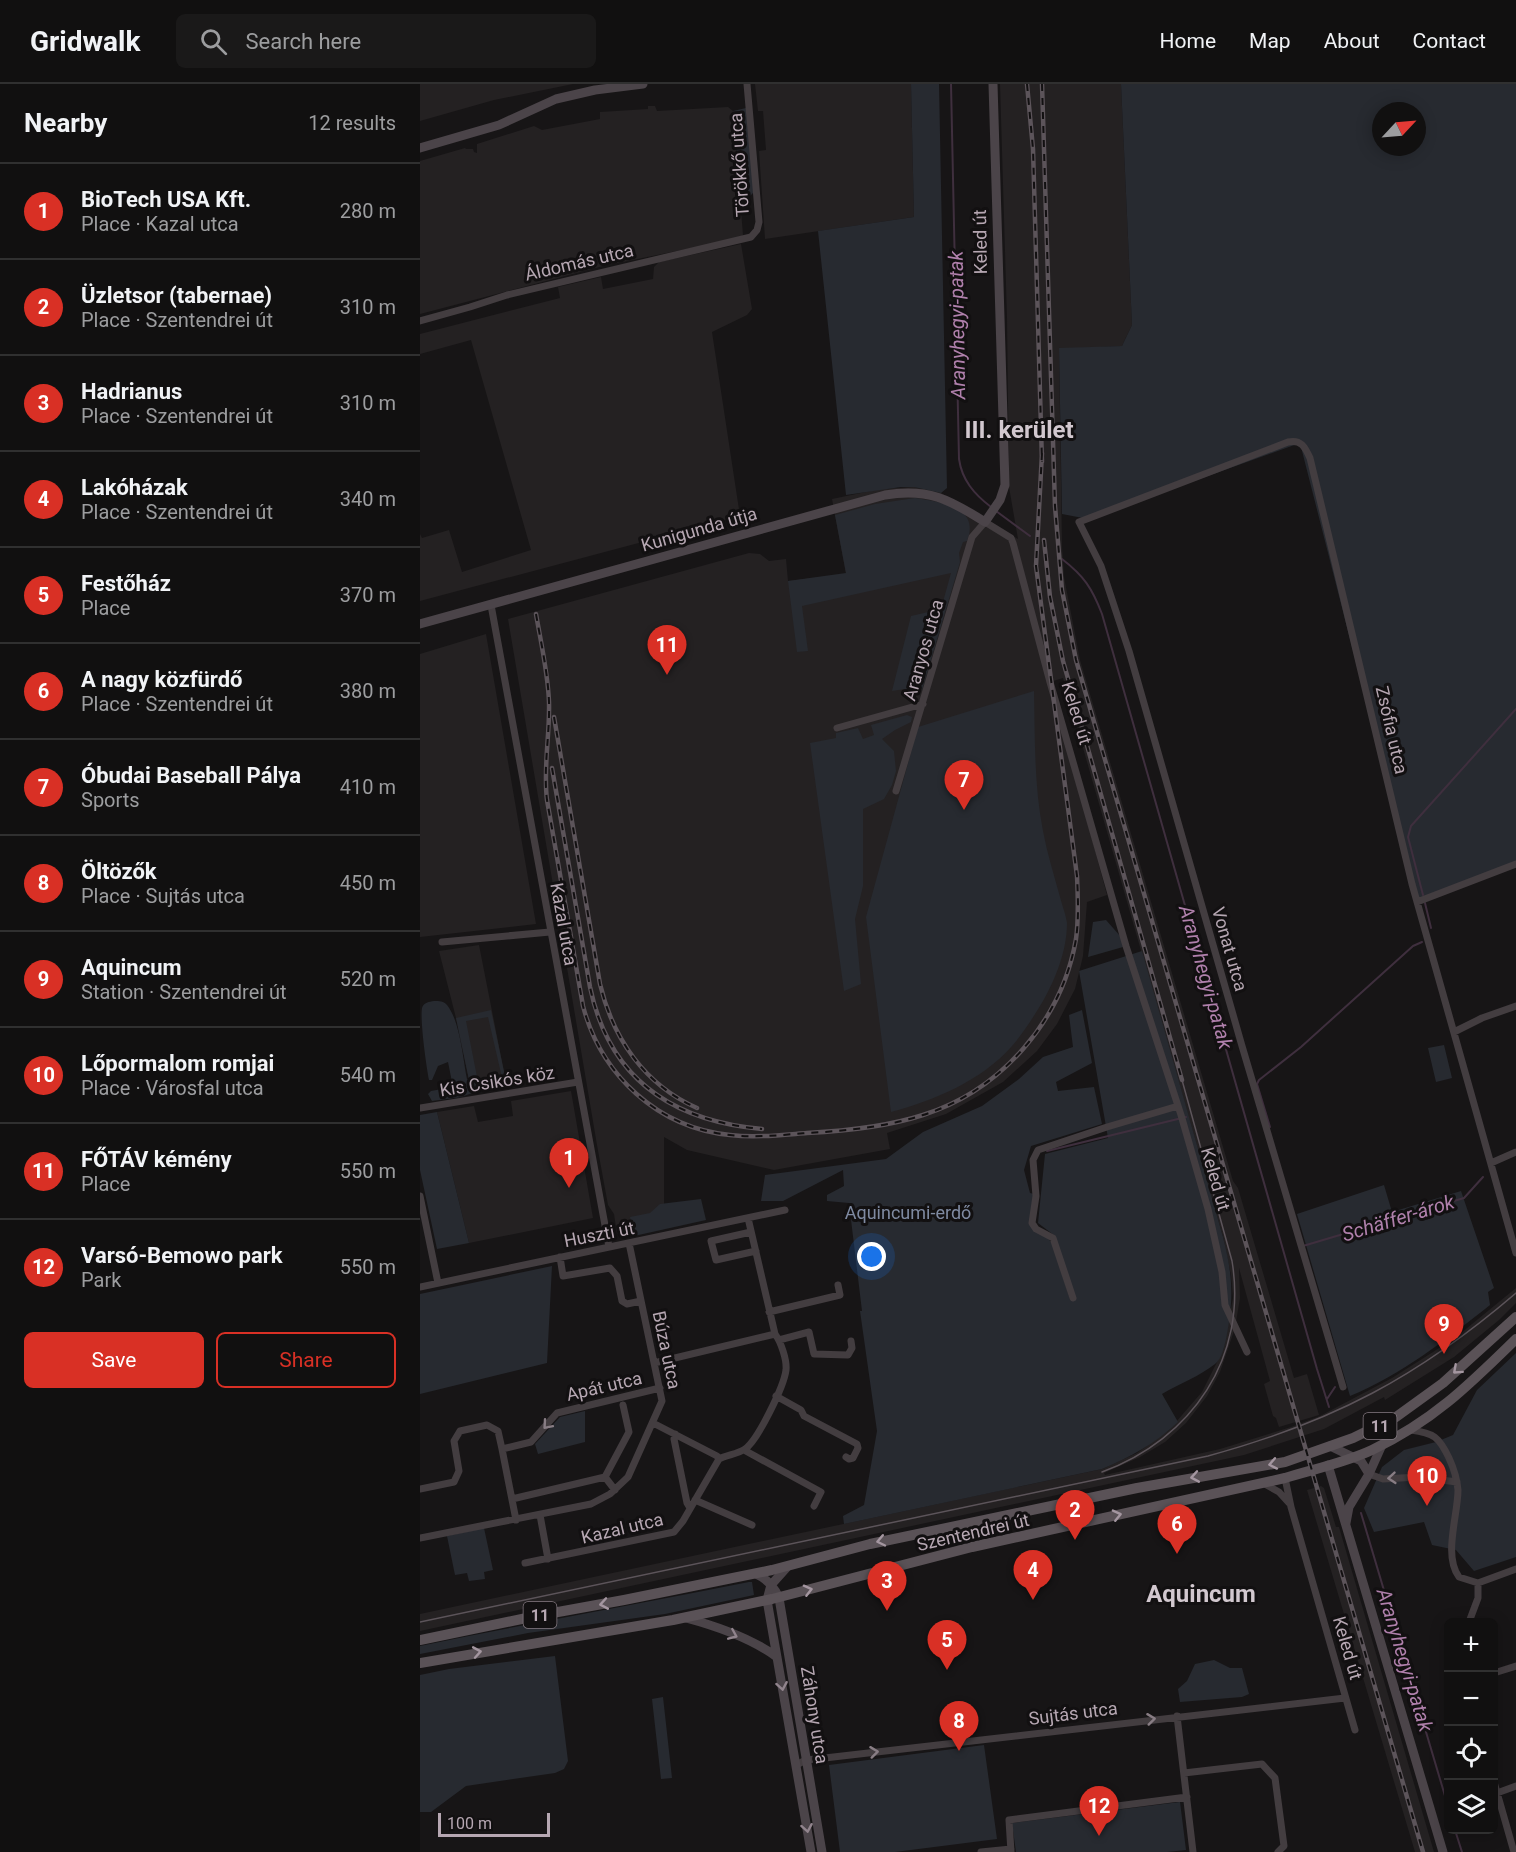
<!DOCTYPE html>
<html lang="en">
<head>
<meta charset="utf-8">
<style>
	body { margin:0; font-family:Roboto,sans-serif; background:#1a1919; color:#f1f3f6 }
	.controls { position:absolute; right:18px; bottom:18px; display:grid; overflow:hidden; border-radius:9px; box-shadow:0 3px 15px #0003 }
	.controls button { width:54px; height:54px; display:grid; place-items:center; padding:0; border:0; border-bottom:2px solid #303030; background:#111010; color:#f1f3f6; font:30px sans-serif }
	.compass { position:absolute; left:952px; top:18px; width:54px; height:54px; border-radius:50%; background:#111010; box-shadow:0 3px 15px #0003; rotate:64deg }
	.scale { position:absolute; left:18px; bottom:15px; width:112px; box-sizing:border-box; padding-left:6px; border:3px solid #b6a7b2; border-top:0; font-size:16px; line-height:21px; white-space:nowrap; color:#b6a7b2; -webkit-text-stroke:4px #121011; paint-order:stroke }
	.you { position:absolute; left:452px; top:1173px; width:21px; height:21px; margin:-15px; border:4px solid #fff; border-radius:50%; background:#1a73e8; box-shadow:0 0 0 9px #1a73e833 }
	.badge { display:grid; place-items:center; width:39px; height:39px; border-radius:50%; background:#d93025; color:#fff; font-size:20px; font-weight:700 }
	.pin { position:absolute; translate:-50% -50px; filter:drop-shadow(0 2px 3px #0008) }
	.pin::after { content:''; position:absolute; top:32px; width:21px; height:18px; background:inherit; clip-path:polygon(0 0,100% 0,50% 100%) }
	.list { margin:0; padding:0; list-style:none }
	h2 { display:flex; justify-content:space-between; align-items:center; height:78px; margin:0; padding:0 24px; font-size:26px }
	h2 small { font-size:20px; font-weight:400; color:#9c9d9f }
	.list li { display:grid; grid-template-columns:39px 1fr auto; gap:18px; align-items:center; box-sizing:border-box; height:96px; padding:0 24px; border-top:2px solid #303030 }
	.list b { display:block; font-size:22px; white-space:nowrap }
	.list p { margin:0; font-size:20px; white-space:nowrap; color:#9c9d9f }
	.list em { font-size:20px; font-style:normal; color:#9c9d9f }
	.actions { display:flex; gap:12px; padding:18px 24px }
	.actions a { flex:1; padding:14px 0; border:2px solid #d93025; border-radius:9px; text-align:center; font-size:21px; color:#d93025 }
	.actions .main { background:#d93025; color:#fff }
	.icon { flex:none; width:33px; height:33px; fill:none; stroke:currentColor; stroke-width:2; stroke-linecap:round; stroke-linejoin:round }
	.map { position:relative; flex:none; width:1096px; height:1768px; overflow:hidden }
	header { display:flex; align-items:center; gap:36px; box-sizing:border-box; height:84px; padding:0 30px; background:#111010; border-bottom:2px solid #303030 }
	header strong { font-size:28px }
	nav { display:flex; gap:33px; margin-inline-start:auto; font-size:21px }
	.search { width:420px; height:54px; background:#1a1919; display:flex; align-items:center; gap:15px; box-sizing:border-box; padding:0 21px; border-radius:9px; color:#9c9d9f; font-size:22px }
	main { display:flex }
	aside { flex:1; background:#111010 }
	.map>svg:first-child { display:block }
	.built { fill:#242122 }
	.green { fill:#272a30; fill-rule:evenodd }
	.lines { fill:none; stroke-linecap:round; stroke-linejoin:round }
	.stream { stroke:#3f2f3e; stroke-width:2 }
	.street { stroke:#433d40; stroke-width:7 }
	.secondary { stroke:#4b4449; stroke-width:9 }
	.primary { stroke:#5a5257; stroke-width:10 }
	.tram { stroke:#5c545a; stroke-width:1.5 }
	.rail-casing { stroke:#5c545a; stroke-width:4.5 }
	.rail { stroke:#121011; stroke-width:2; stroke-dasharray:7; stroke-linecap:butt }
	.oneway { stroke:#a496a0 }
	.oneway2 { stroke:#887d84 }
	.oneway3 { stroke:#91848d }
	.labels { text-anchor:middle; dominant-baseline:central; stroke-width:6; stroke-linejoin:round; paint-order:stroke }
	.shield { fill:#121011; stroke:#857a82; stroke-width:1.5 }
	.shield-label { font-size:16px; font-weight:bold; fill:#b6a7b2 }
	.street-label { font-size:18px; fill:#b6a7b2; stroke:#121011 }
	.park-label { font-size:18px; fill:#7f8aa1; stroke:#121011 }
	.water-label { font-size:20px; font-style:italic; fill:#b080ac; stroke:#121011 }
	.district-label { font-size:24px; font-weight:bold; fill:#d2c8cf; stroke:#121011 }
</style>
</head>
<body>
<header>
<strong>Gridwalk</strong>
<div class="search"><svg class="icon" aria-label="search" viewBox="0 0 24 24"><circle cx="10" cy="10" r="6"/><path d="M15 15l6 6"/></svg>Search here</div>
<nav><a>Home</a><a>Map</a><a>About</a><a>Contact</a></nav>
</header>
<main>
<aside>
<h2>Nearby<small>12 results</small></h2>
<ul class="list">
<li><span class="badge">1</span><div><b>BioTech USA Kft.</b><p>Place · Kazal utca</p></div><em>280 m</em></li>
<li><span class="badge">2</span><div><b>Üzletsor (tabernae)</b><p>Place · Szentendrei út</p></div><em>310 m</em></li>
<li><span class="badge">3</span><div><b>Hadrianus</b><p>Place · Szentendrei út</p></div><em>310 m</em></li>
<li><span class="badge">4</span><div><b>Lakóházak</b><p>Place · Szentendrei út</p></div><em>340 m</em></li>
<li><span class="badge">5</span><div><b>Festőház</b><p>Place</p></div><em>370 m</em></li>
<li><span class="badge">6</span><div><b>A nagy közfürdő</b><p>Place · Szentendrei út</p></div><em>380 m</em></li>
<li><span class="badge">7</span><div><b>Óbudai Baseball Pálya</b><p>Sports</p></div><em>410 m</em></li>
<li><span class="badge">8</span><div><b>Öltözők</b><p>Place · Sujtás utca</p></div><em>450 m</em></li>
<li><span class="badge">9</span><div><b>Aquincum</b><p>Station · Szentendrei út</p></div><em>520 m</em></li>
<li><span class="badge">10</span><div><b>Lőpormalom romjai</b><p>Place · Városfal utca</p></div><em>540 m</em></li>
<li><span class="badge">11</span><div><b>FŐTÁV kémény</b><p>Place</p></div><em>550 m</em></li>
<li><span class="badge">12</span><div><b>Varsó-Bemowo park</b><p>Park</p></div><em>550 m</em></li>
</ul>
<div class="actions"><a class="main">Save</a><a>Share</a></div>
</aside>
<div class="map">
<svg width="1096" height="1768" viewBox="0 0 1096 1768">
	<rect width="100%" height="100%" fill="#171516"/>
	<!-- built -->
	<path class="built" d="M0,0H153L74,16L0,37Z
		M335,0H491L494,133L345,155L339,67L346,66L343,27H338Z
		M580,0H701L712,241L702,262L639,265L642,462L644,493L660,576L813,1097L818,1104L874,1294L887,1290L899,1331L859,1343L856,1334L853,1332L844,1300L850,1297L819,1184L820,1214L815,1244L800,1288L787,1312L766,1339L745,1358L720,1373L684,1389L685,1391L800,1365L871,1343L900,1332L972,1294L1013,1268L1041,1249L1096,1204V1219L1079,1236L1034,1273L965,1316L964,1313L904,1345L824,1371L0,1547V1530L682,1385L717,1369L749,1346L782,1308L803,1266L813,1214L811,1191L803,1153L643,594L630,598L687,811L667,818L663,872L655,905L637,940L617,967L583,998L526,1030L467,1049L470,1065L354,1086L267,1066L244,1053V1140L197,1150L194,1130L188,1121L177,1061L88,535L329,469L340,470L349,477L366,475L368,497L426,490L412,415L460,405L494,403L521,409L598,455L589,403L587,234Z
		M228,22H235L237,27L308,23L313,27L323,151L321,154L183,182L0,230V77L45,64L46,65H53L54,68L57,69V60L114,42L122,46L180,35V28L228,25Z
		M321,160L332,225L327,231L292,248L320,432L0,517V450L2,454L29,446L42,488L111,466L51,256L0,270V250L140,214L138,203L181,193L183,205L233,195L234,183L239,178Z
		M66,550L116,840L0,853V570Z
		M59,861L86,998L51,1005L36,934L19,867Z
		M151,1007L173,1134L49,1159L17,1028L54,1022L58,1038L93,1032L91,1017Z
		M901,1402L904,1404L916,1443H919L1014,1768H995L887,1406Z"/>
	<!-- green -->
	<path class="green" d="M491,0H519L527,404L521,409L494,403H481L426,411L398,147L494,133Z
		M701,0H1096V780L997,818L880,359L668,435L642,430L639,264L702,262L712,241ZM961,27H997V63H961Z
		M326,24L334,108L328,114L321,115L313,27Z
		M495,414C519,418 561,422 547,457L543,458L539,469L540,478L502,606L495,609L485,605L472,607L491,532L521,525L531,489L382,522L388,567L377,568L368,497L426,489L415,431L455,420Z
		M614,607C615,654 614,701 623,747C627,769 634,791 640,813C642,821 646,831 647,839C647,866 636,894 623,917C614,932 604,948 592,962C561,997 515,1016 471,1028L446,833L498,643Z
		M487,631L492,633L491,638L475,646L462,655L474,667L476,687L472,701L464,715L443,725V802L435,835L441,900L424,907L390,659L416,654V649L438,644L443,655L454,651L451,641Z
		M686,836L701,853L703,863L668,873L673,838Z
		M722,867L803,1153C813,1192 814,1215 806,1255C804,1263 802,1275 795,1280C780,1292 759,1300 742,1310L758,1338C735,1360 710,1373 682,1385L424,1440L423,1432L444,1421L457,1347L440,1227H442L429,1119L407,1117V1111L424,1102L423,1086L363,1117H341L345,1091L466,1075L503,1048L562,1022L599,995L623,973L653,963L649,931L662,926L672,979L636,998L638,1007L674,1003L682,1040L611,1062L604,1086L610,1109L614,1110L610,1134L632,1159L650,1215H656L635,1152L618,1139L625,1070L688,1054L659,887Z
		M14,917C19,917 24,917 27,921C40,937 43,975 47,995L49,996L36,934L71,926L86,997L83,998L68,933L46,937L59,1003H57L58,1007L41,1013L12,1017L8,1010L11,1007L33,1003L28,978L18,982L12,996H9C6,980 0,937 2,924C4,918 9,918 14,917Z
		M1024,961L1032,994L1016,998L1008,964Z
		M17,1028L49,1159L17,1165L0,1086V1031Z
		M964,1101L972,1128L1041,1107L1074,1204L1068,1208L1070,1221C1027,1255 981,1291 930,1312L877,1130Z
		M281,1115L286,1136L214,1152L210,1133L230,1129L240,1120Z
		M132,1182L127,1279L0,1310V1210Z
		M1096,1269V1473L1054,1487L1036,1466L1012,1461L1004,1438L954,1448L944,1424L962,1383L984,1366L1016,1358L1033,1351L1057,1306Z
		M165,1327V1358L118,1370L115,1360L140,1333Z
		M64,1444L73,1486L64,1488L65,1495L49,1497L47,1489L35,1491L27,1452Z
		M329,1498H332L334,1511L245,1530L108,1549L0,1570V1562C110,1539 220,1520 329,1498Z
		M135,1572L148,1677L144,1685L135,1689L46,1702L11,1728H0V1591L29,1585Z
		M794,1576L810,1584H822L829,1610L822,1613L760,1618L758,1605L767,1597L775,1580Z
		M243,1613L252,1694L241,1695L232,1615Z
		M564,1661L577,1755L475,1768H420L409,1681Z
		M760,1718L766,1766L747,1768H596L592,1739Z"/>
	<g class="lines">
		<!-- stream -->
		<path class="stream" d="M531,0L539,375C542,396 554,410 571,423
			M576,427L610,452
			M642,475C664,492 672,504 682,530L897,1285L909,1323
			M1003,811L988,753L991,742L1096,625
			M1005,819L1011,844
			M850,1043L837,1000L839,996L881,963L993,862L1002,858
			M627,1067L766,1033
			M883,1162L1044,1114L1063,1093
			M907,1315L915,1303
			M941,1429L1028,1722
			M1035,1746L1042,1768"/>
		<!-- street -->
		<path class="street" d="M0,237L50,223L87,211L331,153L337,146L339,138L327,0
			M71,521L189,1163
			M417,644L503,620
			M476,707L552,453L565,438L591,454L593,459L630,598L706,862L761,1031L788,1125L802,1188L805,1221L827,1268
			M997,818L1096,780
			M22,858L130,848
			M1034,948L1062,934L1096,922
			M0,1024L158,998
			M1071,1079L1096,1068
			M0,1112L18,1199
			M331,1148L291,1157L296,1176L336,1167
			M140,1173L143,1192L190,1184L197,1192L202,1217L207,1220L221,1217
			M0,1203L365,1126
			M653,1214L633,1154L616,1145L612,1139L616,1112L613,1076L618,1066L687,1043L758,1022
			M349,1228L420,1211L418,1201
			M359,1256L389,1248L394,1270L428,1271L432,1264L431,1257
			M234,1279L355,1250
			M923,1303L822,962L709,567L681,482L659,438L868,358C881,355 885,363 890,374L992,800L1096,1169
			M356,1312L381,1326L384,1332L437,1360L438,1364L433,1374L429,1375L426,1373
			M233,1339L297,1372L299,1375
			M991,1346C1014,1349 1019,1353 1029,1374C1034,1385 1037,1394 1038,1406C1038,1431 1023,1472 1039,1493L1058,1499
			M255,1350L254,1355L267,1419L270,1424
			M82,1365L96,1436
			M324,1366L401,1408L394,1422
			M949,1390L963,1395L998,1393L1037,1398
			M185,1393L195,1406
			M865,1394L871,1423L935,1646
			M843,1399L859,1408L869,1419
			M0,1405L34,1398L39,1387L34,1357L40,1347L67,1341L78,1347L82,1365L111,1358L137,1329L240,1304
			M92,1415L185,1393L209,1348L203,1321
			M275,1416L332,1441
			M120,1431L128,1475
			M0,1454L171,1420L190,1410L208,1393L242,1317L209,1159
			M105,1479L254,1448L263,1437L299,1375C307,1371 318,1370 325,1365C338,1356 364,1302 366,1286C367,1276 361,1258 355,1250L328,1134
			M1058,1499L1096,1485
			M1049,1538L1058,1514V1499
			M1074,1589L1096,1582
			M757,1632L773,1768
			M376,1681L386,1676L396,1675L925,1614
			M764,1689L842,1680L855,1694L864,1762L858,1768
			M1074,1698L1094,1768
			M1077,1709L1096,1702
			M561,1768L591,1765
			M591,1768L589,1736L767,1713"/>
		<!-- secondary -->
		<path class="secondary" d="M0,64L79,41L136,15L175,6L223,0
			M0,540L465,411C508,404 529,415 565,438L580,416L585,401L573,0
			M910,1362L941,1377L949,1390
			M908,1381L1023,1768
			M926,1439L929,1423L949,1390L962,1361
			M368,1482L351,1501L347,1516L391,1768
			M336,1490C347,1495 354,1502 359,1514L402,1768
			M266,1534C296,1542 332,1555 357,1573"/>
		<!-- primary -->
		<path class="primary" d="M0,1556L116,1532L204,1516L352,1486L450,1460L717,1404L865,1378L933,1354L976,1333L1023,1299L1096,1233
			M0,1579L253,1536L352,1515L552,1463L865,1394C894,1385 924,1379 952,1366C1013,1337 1049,1301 1096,1255"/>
		<!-- tram -->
		<path class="tram" d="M682,1388C772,1355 828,1273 812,1177L762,996
			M0,1538L788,1372C913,1338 998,1293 1096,1209"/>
		<!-- rail casing -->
		<g class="rail-casing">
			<path id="rail" d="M607,0L613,65L622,378
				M622,0L635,422L642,506L656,576L1003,1768
				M624,456L630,513L643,577L762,996
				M116,530C121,559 128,589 129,618C130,651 123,683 127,716L163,922C181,991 238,1044 310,1051C335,1054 361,1051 387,1049C426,1047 466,1043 503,1031C582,1006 642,936 656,855C659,834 658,813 657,792L616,482L622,369
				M134,633L180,900C193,955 225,1001 277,1024
				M132,684L170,903C189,995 253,1037 342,1045"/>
		</g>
		<!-- rail -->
		<use href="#rail" class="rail"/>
	</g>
	<!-- one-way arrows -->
	<defs><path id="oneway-chevron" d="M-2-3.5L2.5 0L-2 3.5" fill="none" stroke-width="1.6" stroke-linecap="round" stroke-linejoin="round" transform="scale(1.5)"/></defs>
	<g class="oneway">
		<use href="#oneway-chevron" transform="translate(1037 1286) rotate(138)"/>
		<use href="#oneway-chevron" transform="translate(853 1380) rotate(169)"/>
		<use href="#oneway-chevron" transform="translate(775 1393) rotate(170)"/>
		<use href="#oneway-chevron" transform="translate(697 1431) rotate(-13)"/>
		<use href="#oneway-chevron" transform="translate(461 1457) rotate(168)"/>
		<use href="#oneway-chevron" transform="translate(388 1506) rotate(-14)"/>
		<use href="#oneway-chevron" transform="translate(184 1520) rotate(170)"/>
		<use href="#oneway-chevron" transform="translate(57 1568) rotate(-10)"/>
	</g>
	<g class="oneway2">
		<use href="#oneway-chevron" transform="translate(127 1341) rotate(131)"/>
		<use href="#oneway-chevron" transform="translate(972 1394) rotate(175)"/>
		<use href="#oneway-chevron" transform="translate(731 1635) rotate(-7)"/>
		<use href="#oneway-chevron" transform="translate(454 1668) rotate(-7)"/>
	</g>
	<g class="oneway3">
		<use href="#oneway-chevron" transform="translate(313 1551) rotate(23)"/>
		<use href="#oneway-chevron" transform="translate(362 1602) rotate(80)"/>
		<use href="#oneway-chevron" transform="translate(387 1744) rotate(80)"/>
	</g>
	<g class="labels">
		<!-- shield labels -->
		<g class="shield">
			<rect x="943.5" y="1329" width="33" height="26" rx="4.5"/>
			<rect x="103.5" y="1518" width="33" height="26" rx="4.5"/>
		</g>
		<g class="shield-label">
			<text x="960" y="1342">11</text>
			<text x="120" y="1531">11</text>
		</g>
		<!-- street labels -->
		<g class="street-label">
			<text transform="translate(319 81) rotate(-94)">Törökkő utca</text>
			<text transform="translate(560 158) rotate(-91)">Keled út</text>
			<text transform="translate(159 178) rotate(-13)">Áldomás utca</text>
			<text transform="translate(279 445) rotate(-16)">Kunigunda útja</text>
			<text transform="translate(503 566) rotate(-74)">Aranyos utca</text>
			<text transform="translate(657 629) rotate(73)">Keled út</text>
			<text transform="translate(972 646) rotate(77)">Zsófia utca</text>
			<text transform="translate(144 840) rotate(80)">Kazal utca</text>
			<text transform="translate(810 865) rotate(74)">Vonat utca</text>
			<text transform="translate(77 997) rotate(-9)">Kis Csikós köz</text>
			<text transform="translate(796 1095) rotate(74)">Keled út</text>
			<text transform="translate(179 1150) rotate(-11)">Huszti út</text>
			<text transform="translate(247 1266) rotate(78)">Búza utca</text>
			<text transform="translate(184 1302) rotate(-13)">Apát utca</text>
			<text transform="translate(202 1444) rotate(-13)">Kazal utca</text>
			<text transform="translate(553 1448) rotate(-13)">Szentendrei út</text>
			<text transform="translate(928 1564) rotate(74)">Keled út</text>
			<text transform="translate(653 1629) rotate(-7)">Sujtás utca</text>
			<text transform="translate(395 1631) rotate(81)">Záhony utca</text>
		</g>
		<!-- park labels -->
		<g class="park-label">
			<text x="488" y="1128">Aquincumi-erdő</text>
		</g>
		<!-- water labels -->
		<g class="water-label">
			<text transform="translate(537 241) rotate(-91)">Aranyhegyi-patak</text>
			<text transform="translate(786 893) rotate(74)">Aranyhegyi-patak</text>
			<text transform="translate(978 1134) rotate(-17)">Schäffer-árok</text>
			<text transform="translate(985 1576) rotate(73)">Aranyhegyi-patak</text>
		</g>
		<!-- district labels -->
		<g class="district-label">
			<text x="599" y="346">III. kerület</text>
			<text x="781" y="1510">Aquincum</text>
		</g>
	</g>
</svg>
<div class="controls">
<button>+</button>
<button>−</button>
<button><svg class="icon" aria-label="locate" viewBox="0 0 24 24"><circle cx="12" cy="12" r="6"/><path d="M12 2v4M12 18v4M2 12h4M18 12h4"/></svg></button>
<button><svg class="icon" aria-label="layers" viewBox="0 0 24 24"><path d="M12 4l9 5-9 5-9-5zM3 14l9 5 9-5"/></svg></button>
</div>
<svg class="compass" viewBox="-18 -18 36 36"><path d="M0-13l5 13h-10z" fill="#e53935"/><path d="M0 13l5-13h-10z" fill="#9c9d9f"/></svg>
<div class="scale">100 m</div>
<div class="you"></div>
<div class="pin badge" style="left:149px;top:1104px">1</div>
<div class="pin badge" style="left:655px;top:1456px">2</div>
<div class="pin badge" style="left:467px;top:1527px">3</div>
<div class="pin badge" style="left:613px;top:1516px">4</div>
<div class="pin badge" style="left:527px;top:1586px">5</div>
<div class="pin badge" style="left:757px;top:1470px">6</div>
<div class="pin badge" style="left:544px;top:726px">7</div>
<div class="pin badge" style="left:539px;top:1667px">8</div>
<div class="pin badge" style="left:1024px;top:1270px">9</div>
<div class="pin badge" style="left:1007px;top:1422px">10</div>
<div class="pin badge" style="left:247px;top:591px">11</div>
<div class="pin badge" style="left:679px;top:1752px">12</div>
</div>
</main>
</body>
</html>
